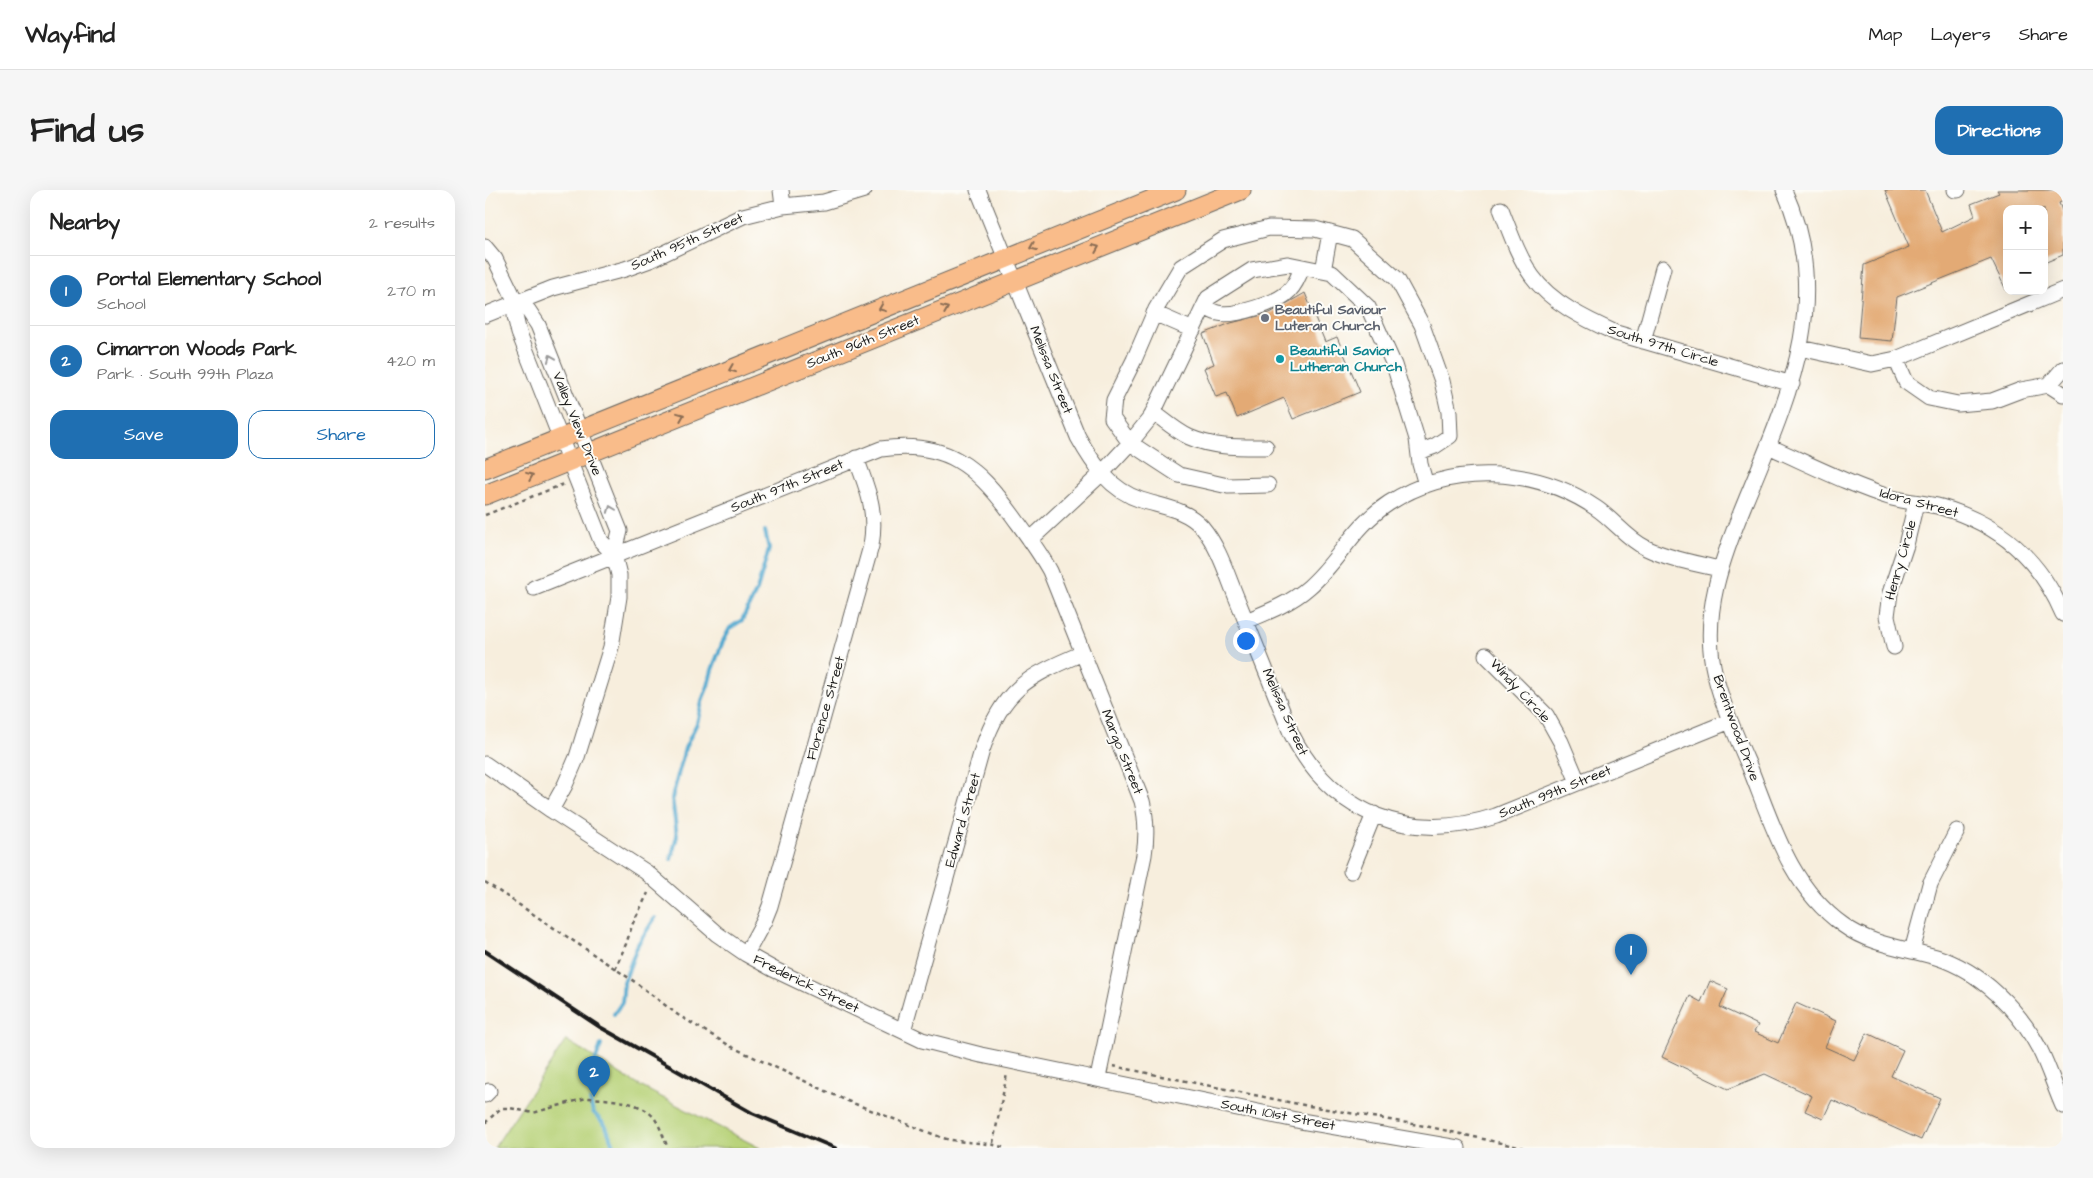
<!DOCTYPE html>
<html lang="en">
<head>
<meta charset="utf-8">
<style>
	body { margin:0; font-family:"Architects Daughter",sans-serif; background:#f6f6f6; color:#222 }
	.controls { position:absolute; right:15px; top:15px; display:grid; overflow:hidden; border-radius:10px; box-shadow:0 5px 20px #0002 }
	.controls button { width:45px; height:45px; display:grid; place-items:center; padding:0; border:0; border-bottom:1px solid #e0e0e0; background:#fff; color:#222; font:25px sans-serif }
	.you { position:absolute; left:760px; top:450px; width:18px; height:18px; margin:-12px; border:4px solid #fff; border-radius:50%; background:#1a73e8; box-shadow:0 0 0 8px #1a73e833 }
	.badge { display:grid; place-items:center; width:32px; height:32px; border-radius:50%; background:#1f6fb2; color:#fff; font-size:16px; font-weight:700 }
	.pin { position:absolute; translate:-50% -41px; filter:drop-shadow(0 1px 2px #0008) }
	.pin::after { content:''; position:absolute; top:26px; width:18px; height:15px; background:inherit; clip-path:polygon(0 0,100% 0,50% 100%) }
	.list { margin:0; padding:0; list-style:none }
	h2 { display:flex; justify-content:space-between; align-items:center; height:65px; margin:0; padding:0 20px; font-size:21px }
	h2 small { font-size:16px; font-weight:400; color:#767676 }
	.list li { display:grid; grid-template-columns:32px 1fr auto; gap:15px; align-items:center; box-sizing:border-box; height:70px; padding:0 20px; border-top:1px solid #e0e0e0 }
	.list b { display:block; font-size:19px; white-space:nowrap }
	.list p { margin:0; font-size:16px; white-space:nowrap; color:#767676 }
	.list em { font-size:16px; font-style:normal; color:#767676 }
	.actions { display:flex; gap:10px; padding:15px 20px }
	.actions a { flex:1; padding:11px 0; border:1px solid #1f6fb2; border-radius:15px; text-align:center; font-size:18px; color:#1f6fb2 }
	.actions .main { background:#1f6fb2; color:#fff }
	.map { position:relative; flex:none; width:1578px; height:958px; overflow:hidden; border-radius:15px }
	header { display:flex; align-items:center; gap:30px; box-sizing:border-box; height:70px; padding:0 25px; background:#fff; border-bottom:1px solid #e0e0e0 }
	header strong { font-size:24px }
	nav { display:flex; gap:28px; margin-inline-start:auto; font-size:18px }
	.intro { display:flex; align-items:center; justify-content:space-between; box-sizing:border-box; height:120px; padding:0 30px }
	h1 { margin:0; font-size:35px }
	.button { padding:12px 22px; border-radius:15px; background:#1f6fb2; color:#fff; font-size:18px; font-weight:700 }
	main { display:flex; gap:30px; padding:0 30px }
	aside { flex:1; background:#fff; border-radius:15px; box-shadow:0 5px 20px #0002 }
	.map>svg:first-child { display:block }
	.green { fill:#b7d278; stroke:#6a774a }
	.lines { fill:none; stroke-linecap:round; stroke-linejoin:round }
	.stream { stroke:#52a9cf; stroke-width:4 }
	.building { fill:#e3aa75 }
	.minor-casing { stroke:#696660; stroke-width:17 }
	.major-casing { stroke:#696660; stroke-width:21 }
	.path { stroke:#696660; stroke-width:2.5; stroke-dasharray:4 4; stroke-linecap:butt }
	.minor { stroke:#fff; stroke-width:15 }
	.major { stroke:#f9bc8a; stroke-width:19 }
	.rail { stroke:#1c1c1c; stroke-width:4 }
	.oneway { stroke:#8a6c53 }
	.oneway2 { stroke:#999 }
	.worship-dot { fill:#6b7280; stroke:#fdfcf7; stroke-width:2 }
	.culture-dot { fill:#0f9aa8; stroke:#fdfcf7; stroke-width:2 }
	.labels { text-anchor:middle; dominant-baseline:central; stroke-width:4; stroke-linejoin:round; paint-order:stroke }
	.street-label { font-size:14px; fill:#1c1c1c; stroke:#fdfcf7 }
	.worship-label { font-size:14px; font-weight:bold; fill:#5b616d; stroke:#fdfcf7; text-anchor:start }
	.culture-label { font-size:14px; font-weight:bold; fill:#0d838f; stroke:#fdfcf7; text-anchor:start }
</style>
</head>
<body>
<header>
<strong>Wayfind</strong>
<nav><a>Map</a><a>Layers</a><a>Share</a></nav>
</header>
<div class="intro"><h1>Find us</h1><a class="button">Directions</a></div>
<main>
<aside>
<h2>Nearby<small>2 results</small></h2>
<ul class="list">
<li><span class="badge">1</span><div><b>Portal Elementary School</b><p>School</p></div><em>270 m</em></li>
<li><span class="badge">2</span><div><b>Cimarron Woods Park</b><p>Park · South 99th Plaza</p></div><em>420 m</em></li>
</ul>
<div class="actions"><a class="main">Save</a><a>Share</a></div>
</aside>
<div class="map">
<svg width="1578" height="958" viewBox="0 0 1578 958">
	<rect width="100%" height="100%" fill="#fdfcf7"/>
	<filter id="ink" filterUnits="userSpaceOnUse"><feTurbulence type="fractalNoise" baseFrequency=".02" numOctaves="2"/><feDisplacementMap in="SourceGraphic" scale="10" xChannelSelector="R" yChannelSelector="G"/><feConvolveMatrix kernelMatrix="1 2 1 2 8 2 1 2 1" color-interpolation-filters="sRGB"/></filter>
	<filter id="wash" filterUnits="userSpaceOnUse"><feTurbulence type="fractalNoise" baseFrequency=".0096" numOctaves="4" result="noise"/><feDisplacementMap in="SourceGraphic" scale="20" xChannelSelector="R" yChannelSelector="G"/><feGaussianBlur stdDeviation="1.12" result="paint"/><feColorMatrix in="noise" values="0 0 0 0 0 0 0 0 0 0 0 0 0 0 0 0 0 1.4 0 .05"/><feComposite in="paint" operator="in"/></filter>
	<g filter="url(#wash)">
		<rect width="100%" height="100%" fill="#f7eedd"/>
		<!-- green -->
		<path class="green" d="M81,850L155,896L275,958H9Z"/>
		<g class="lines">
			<!-- stream -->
			<path class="stream" d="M186,669L192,646L187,608L200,558L212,533L218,508L223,496L227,480L238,451L245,438L257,430L272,400L284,359L280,341
				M129,824L137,812L139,792L153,754L170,728
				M106,904L107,880L116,855
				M105,911L108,922L121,936L129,958"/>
		</g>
		<g id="blocks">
			<!-- building -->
			<path class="building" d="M1400,0H1440L1457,42L1490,26L1486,14L1514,3L1512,0H1578V11L1574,13L1578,23V65L1559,73V19H1522V102L1506,69L1412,107L1407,151L1373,148L1379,75L1424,57Z
				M820,103L840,152L852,147L875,202L808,229L799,208L752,228L742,203L731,207L719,178L729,174L718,144L746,133L785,123Z
				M1225,791L1243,799L1235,817L1273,835L1269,842L1293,853L1311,813L1351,831L1340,857L1369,870L1382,843L1418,860L1406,886L1455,908L1436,950L1347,910L1338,929L1320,921L1327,906L1280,884L1243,899L1177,867L1205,806L1216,812Z"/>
		</g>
	</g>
	<g filter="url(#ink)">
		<use href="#blocks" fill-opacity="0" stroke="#696660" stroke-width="1"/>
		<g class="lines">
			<!-- minor casing -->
			<g class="minor-casing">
				<path id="minor" d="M296,0L298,16
					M493,0L593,247C608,274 625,300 656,310C678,317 701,319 717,337C734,357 742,385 752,409C770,454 788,498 806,543C847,625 925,654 1011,626L1245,531
					M1299,0C1349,110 1303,208 1261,310C1238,366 1215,424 1230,485C1238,517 1252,548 1265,578C1288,636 1305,697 1358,735C1385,755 1420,758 1451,767C1496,781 1534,820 1555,860C1564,878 1570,898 1578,916
					M1470,0H1473
					M1016,19C1025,42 1033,66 1047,86C1066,113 1102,130 1131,143L1307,194
					M0,57L10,69L31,112L30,126L34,143L116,351L129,365
					M838,81L845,43
					M31,112L43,120L53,135L135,341L129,365L134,385V407L126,457L92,567L80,595L66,620
					M719,116C723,119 728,122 733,123C749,127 793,113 804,101C811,94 814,86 817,77
					M669,123L708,140
					M0,125L68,98L140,79L165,70L258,26L298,16L339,12L379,0
					M1158,151L1178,78
					M1315,158L1387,174L1411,169L1578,100
					M1411,169L1421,192L1444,208L1473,214L1507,211L1536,200L1564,195L1578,179
					M1564,195L1578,204
					M668,222C679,230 691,241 704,247C729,258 754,257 781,257
					M1283,256C1324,274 1365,295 1407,308C1423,312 1440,313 1456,317C1514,334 1554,368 1578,424
					M934,262L950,256L965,246L964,222L957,191L937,135L912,89L867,49L830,39L784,38L738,50L696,77L671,119L649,170L629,210L627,228L645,253L666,227L723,108L767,80L803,74L847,83L883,117L909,175L932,249L935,274L941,295
					M545,350L616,284L645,253L694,285L743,296L783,295
					M49,398L396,259C461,250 492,276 528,326C541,344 554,361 565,381L657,611C662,630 662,646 659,665L613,888
					M761,431C783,422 806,413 824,397C855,370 867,337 904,313C967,272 1051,277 1111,318C1129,330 1142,349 1161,358C1184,369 1210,373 1234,379
					M1409,457L1402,426L1405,403L1421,355L1431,313
					M1001,465L1061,525L1076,552L1093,592
					M0,574L66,620L161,682L232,744L261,764L288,779L437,850L496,865L816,931L973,958
					M866,681L889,624
					M1427,761L1445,694L1472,641
					M261,764L279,731L285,716L386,356C392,320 383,301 371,268
					M418,841L497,560C518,499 541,487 598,463
					M0,905L4,901"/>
			</g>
			<!-- major casing -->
			<g class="major-casing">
				<path id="major" d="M0,279L691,0
					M0,305L756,0"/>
			</g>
			<!-- path -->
			<path class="path" d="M0,325L79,294
				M0,692L150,792L193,825L247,857L360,910L458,948C479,954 500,951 520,958
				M130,779L141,754L148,733L163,703
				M628,876L813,914L945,937L1038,958
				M0,933L16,918H25L48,923L101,908C122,909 157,910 170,929C176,938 179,949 183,958
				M508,953L522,884"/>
			<!-- minor -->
			<use href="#minor" class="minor"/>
			<!-- major -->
			<use href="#major" class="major"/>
			<!-- rail -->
			<path class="rail" d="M0,761L115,837L267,923L350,958"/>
		</g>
		<!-- one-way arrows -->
		<defs><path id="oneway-chevron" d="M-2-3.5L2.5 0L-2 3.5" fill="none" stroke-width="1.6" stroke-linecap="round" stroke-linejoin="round" transform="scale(1.25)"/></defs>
		<g class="oneway">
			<use href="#oneway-chevron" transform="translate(548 57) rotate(158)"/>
			<use href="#oneway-chevron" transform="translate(611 58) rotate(-22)"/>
			<use href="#oneway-chevron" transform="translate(397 118) rotate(158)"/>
			<use href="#oneway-chevron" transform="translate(460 119) rotate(-22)"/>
			<use href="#oneway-chevron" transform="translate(247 179) rotate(158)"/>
			<use href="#oneway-chevron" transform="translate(196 226) rotate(-22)"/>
			<use href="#oneway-chevron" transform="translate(45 286) rotate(-22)"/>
		</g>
		<g class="oneway2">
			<use href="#oneway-chevron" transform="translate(66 168) rotate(-112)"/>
			<use href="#oneway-chevron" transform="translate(126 319) rotate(-111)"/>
		</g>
	</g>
	<!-- markers -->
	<circle class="worship-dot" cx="780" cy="128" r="5"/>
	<circle class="culture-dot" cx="795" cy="169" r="5"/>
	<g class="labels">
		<!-- street labels -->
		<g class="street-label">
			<text transform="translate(202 52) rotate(-24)">South 95th Street</text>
			<text transform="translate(378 152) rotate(-22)">South 96th Street</text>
			<text transform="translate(1178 156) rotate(17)">South 97th Circle</text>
			<text transform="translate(566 180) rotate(68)">Melissa Street</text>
			<text transform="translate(92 234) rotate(68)">Valley View Drive</text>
			<text transform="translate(302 296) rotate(-22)">South 97th Street</text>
			<text transform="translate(1434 313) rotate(15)">Idora Street</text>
			<text transform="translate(1416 370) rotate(-74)">Henry Circle</text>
			<text transform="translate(1035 501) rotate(47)">Windy Circle</text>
			<text transform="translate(341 518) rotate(-74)">Florence Street</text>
			<text transform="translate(800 522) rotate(66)">Melissa Street</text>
			<text transform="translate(1251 538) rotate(70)">Brentwood Drive</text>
			<text transform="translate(637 562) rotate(68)">Margo Street</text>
			<text transform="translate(1070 602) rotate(-22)">South 99th Street</text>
			<text transform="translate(478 630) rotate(-74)">Edward Street</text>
			<text transform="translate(321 794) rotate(26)">Frederick Street</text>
			<text transform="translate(793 925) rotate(11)">South 101st Street</text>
		</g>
		<!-- worship labels -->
		<g class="worship-label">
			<text x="790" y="120">Beautiful Saviour<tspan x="790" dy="16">Luteran Church</tspan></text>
		</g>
		<!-- culture labels -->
		<g class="culture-label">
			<text x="805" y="161">Beautiful Savior<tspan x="805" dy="16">Lutheran Church</tspan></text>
		</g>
	</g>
</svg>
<div class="controls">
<button>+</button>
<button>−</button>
</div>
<div class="you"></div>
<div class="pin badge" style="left:1146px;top:785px">1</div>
<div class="pin badge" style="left:109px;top:907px">2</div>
</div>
</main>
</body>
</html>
